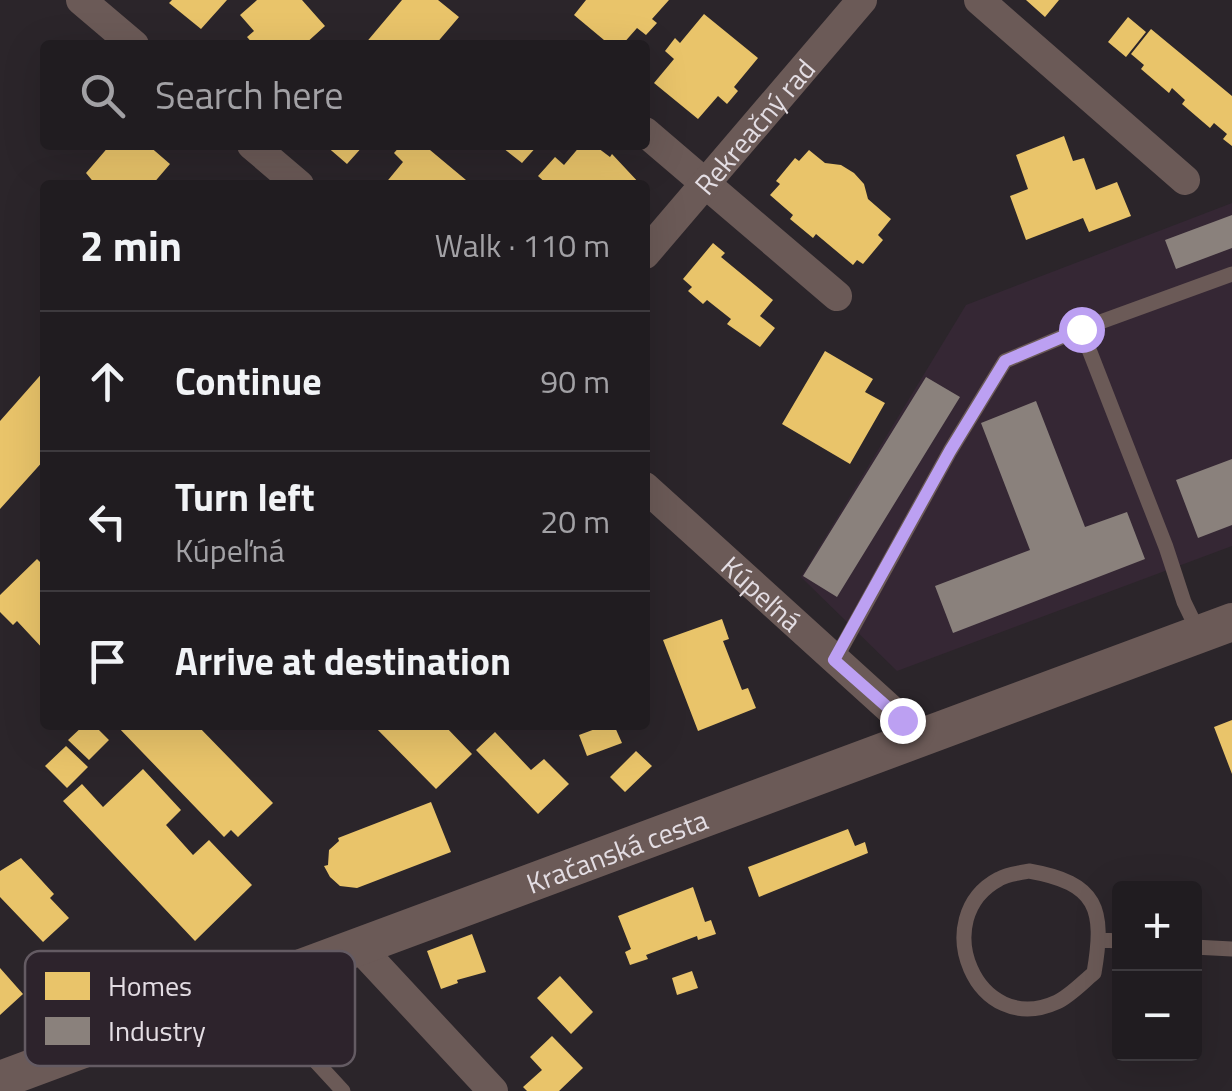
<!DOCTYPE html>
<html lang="en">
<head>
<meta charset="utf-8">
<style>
	body { margin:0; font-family:"Titillium Web",sans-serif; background:#282529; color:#f1f3f6 }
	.controls { position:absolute; right:30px; bottom:30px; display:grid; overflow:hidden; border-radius:10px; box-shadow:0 10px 40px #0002 }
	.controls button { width:90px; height:90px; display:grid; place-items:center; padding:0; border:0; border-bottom:2px solid #3d3a3e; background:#201c20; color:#f1f3f6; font:50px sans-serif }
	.stop { position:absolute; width:30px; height:30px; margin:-22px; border:8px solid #bca0f2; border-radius:50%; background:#fff }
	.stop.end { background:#bca0f2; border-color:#fff; box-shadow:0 2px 10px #0008 }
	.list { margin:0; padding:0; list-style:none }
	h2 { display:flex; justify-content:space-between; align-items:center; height:130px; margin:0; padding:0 40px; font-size:42px }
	h2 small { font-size:32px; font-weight:400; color:#a2a1a5 }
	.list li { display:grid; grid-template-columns:65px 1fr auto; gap:30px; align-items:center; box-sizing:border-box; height:140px; padding:0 40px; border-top:2px solid #3d3a3e }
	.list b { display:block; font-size:38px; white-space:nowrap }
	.list p { margin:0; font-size:32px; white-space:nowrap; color:#a2a1a5 }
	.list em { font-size:32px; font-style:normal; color:#a2a1a5 }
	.icon { flex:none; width:55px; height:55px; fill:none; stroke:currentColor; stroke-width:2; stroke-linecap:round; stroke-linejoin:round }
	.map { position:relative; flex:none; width:1232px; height:1091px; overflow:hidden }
	.search { position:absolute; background:#201c20; box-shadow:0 10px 40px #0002; left:40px; top:40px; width:610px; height:110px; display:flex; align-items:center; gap:25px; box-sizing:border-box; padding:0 35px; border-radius:10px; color:#a2a1a5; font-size:38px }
	.panel { position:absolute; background:#201c20; box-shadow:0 10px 40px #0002; left:40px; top:180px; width:610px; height:550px; border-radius:10px }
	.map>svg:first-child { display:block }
	.built { fill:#352734 }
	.homes { fill:#e9c46a }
	.industry { fill:#8a817c }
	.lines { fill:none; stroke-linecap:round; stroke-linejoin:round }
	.service { stroke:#6b5a57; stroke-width:15 }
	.minor { stroke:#6b5a57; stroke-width:30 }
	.tertiary { stroke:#6b5a57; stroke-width:38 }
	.route { stroke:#bca0f2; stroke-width:12 }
	.labels { text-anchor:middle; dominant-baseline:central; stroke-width:10; stroke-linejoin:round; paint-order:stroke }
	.street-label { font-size:28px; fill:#e3dde3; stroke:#2d232c }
	.key { fill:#2d232c; stroke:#645b63; stroke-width:2.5 }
	.key-label { font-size:28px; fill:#e3dde3 }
</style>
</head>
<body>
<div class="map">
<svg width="1232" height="1091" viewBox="0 0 1232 1091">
	<rect width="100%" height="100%" fill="#2b252a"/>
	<!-- built -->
	<path class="built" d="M1232,203V546L897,671L801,577L966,305Z"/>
	<!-- homes -->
	<path class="homes" d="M172,0H227L201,29L169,3Z
		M257,0H302L325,26L304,45H254L247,37L254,31L240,15Z
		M402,0H438L459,17L435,45H364Z
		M586,0H669L652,19L657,23L646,35L637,28L622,45H610L574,15Z
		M1026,0H1059L1045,17Z
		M704,14L758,58L734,87L738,91L727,104L718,96L698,119L654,83L674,59L665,51L675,38L680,43Z
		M1128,17L1146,32L1126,57L1108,42Z
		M1151,29L1232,96V146L1223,139L1227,134L1214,123L1210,128L1182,104L1185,100L1172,88L1169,93L1141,69L1144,65L1131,54Z
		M1064,136L1073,161L1084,158L1096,190L1117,182L1131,216L1089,232L1083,218L1026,240L1010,196L1028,189L1016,155Z
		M110,145H148L170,164L152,185H96L86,173Z
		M325,145H364L347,164Z
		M401,145H424L472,185H384L403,162L394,153Z
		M499,145H538L522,163Z
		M581,145H594L610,157L612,154L641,185H548L538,176L555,157L564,165Z
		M809,150L825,163L841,165L854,173L864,184L868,199L891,219L878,235L883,240L863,264L857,260L853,265L816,234L813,238L790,219L793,215L770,195L780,184L776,181L795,158L799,161Z
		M713,243L725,253L721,257L773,300L760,316L775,328L760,347L727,324L731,319L707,300L703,304L688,291L692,287L683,279Z
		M825,351L873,379L865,392L885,403L850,464L782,424Z
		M45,370V459L0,509V421Z
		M37,559L45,567V651L17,621L13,625L0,612V595Z
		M722,619L729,639L723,641L742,690L748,688L756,708L698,731L663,640Z
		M1232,720V774L1214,727Z
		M84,725H94L109,740L89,760L68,740Z
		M116,725H197L273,803L238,837L231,830L224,837Z
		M373,725H444L472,754L436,789Z
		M606,725H614L622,743L587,756L579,735Z
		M495,732L531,770L544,759L569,784L538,814L476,750Z
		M66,746L88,767L67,788L45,766Z
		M636,751L652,766L625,792L610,777Z
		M143,769L181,810L166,825L193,855L209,840L252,885L195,941L63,801L82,784L103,807Z
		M431,802L451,852L357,888L340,886L330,877L324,866L328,865L329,850L339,841L338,838Z
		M848,829L855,846L865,842L868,853L759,897L748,867Z
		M21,858L54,894L50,898L69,918L43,942L0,897V871Z
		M693,887L705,922L711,920L716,934L698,940L697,936L646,955L648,959L630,965L625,952L631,949L618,916Z
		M472,934L486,972L457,980L458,983L441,989L427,951Z
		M0,968L23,994L0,1015Z
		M692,971L698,988L677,995L672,978Z
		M560,976L593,1012L571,1034L537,998Z
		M552,1036L583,1068L559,1091H527L523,1087L542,1070L530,1057Z"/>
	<!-- industry -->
	<path class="industry" d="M1232,215V248L1176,269L1165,240Z
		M926,377L960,397L837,597L803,576Z
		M1036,401L1085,527L1127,512L1145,559L953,633L935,586L1030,550L981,423Z
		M1232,459V525L1198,538L1176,480Z"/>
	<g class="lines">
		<!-- service -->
		<path class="service" d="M1200,635L1184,602L1166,547L1081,329L1232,274
			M835,660L950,451L1005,361L1081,329
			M1029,871C1098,883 1105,909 1094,973C1083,982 1070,996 1057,1002C976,1039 927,917 999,879C1007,874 1020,873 1029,871Z
			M1099,940L1120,941
			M1194,947L1232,949
			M248,988L343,1091"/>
		<!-- minor -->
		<g class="minor">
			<path d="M81,0L134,45"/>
			<path d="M979,0L1185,180"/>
			<path d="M645,132L837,296"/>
			<path d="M252,145L299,185"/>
			<path id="s1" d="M645,254L862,0"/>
			<path id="s2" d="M645,487L923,739"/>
			<path d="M359,947L493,1091"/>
		</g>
		<!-- tertiary -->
		<path class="tertiary" id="s3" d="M0,1080L1232,622"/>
	</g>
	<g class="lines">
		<!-- route -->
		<path class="route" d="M902,720L834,660L950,451L1005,361L1081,329"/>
	</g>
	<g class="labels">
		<!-- street labels -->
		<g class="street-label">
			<text stroke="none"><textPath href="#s1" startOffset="168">Rekreačný rad</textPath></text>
			<text stroke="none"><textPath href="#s2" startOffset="158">Kúpeľná</textPath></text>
			<text stroke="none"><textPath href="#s3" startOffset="658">Kračanská cesta</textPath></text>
		</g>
	</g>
	<!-- legend -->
	<rect x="25" y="951" width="330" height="115" rx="15" class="key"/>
	<rect x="45" y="972" width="45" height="28" fill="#e9c46a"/>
	<rect x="45" y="1017" width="45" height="28" fill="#8a817c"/>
	<g class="key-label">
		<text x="108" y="996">Homes</text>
		<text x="108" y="1041">Industry</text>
	</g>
</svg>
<div class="controls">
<button>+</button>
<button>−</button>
</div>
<div class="stop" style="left:1081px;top:329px"></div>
<div class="stop end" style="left:902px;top:720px"></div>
<div class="search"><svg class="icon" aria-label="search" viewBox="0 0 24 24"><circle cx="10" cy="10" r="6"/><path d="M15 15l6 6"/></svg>Search here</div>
<section class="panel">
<h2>2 min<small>Walk · 110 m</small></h2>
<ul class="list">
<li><svg class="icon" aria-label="ahead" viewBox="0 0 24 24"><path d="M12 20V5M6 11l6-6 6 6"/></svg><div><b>Continue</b></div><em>90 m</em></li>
<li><svg class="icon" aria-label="left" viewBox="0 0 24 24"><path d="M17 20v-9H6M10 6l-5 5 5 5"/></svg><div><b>Turn left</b><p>Kúpeľná</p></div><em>20 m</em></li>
<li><svg class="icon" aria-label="arrive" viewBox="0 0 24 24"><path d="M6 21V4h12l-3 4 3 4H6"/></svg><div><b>Arrive at destination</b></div></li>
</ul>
</section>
</div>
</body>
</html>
